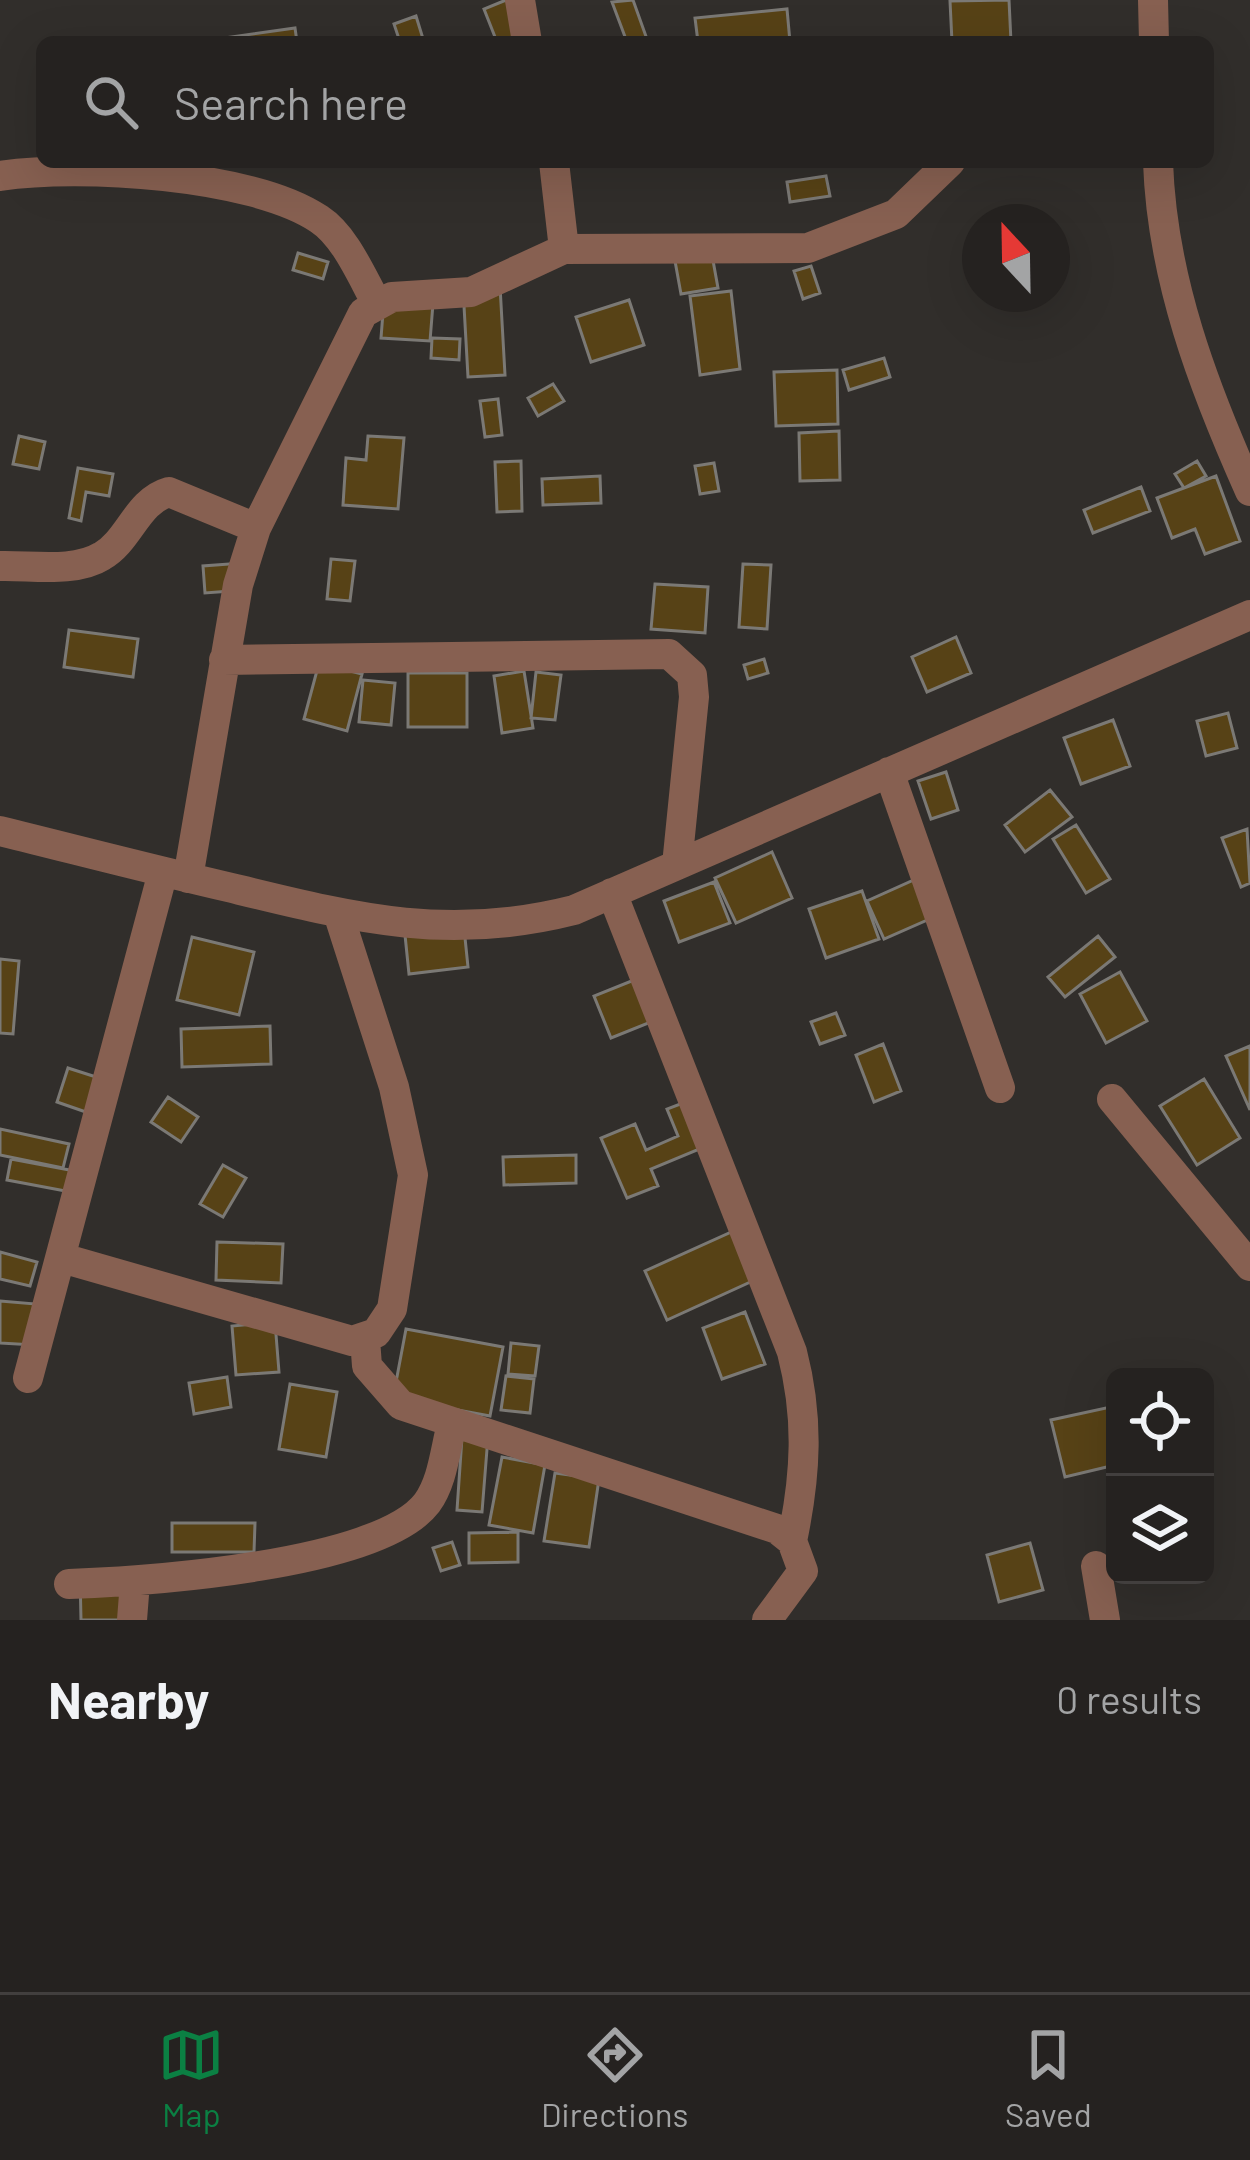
<!DOCTYPE html>
<html lang="en">
<head>
<meta charset="utf-8">
<style>
	body { margin:0; font-family:Barlow,sans-serif; background:#2d2a29; color:#f1f3f6 }
	.controls { position:absolute; right:36px; bottom:36px; display:grid; overflow:hidden; border-radius:18px; box-shadow:0 12px 48px #0002 }
	.controls button { width:108px; height:108px; display:grid; place-items:center; padding:0; border:0; border-bottom:3px solid #423f3e; background:#252220; color:#f1f3f6; font:60px sans-serif }
	.compass { position:absolute; left:962px; top:204px; width:108px; height:108px; border-radius:50%; background:#252220; box-shadow:0 12px 48px #0002; rotate:338deg }
	.list { margin:0; padding:0; list-style:none }
	h2 { display:flex; justify-content:space-between; align-items:center; height:156px; margin:0; padding:0 48px; font-size:51px }
	h2 small { font-size:39px; font-weight:400; color:#a3a4a5 }
	.icon { flex:none; width:66px; height:66px; fill:none; stroke:currentColor; stroke-width:2; stroke-linecap:round; stroke-linejoin:round }
	.map { position:relative; flex:none; width:1250px; height:1620px; overflow:hidden }
	.search { position:absolute; background:#252220; box-shadow:0 12px 48px #0002; left:36px; right:36px; top:36px; height:132px; display:flex; align-items:center; gap:30px; box-sizing:border-box; padding:0 42px; border-radius:18px; color:#a3a4a5; font-size:45px }
	.sheet { height:372px; background:#252220 }
	nav { display:flex; justify-content:space-around; align-items:center; box-sizing:border-box; height:168px; border-top:3px solid #423f3e; background:#252220; font-size:33px; color:#a3a4a5 }
	nav a { display:grid; justify-items:center; gap:6px }
	nav .on { color:#0b8043 }
	.map>svg:first-child { display:block }
	.building { fill:#574216; stroke:#7b7975; stroke-width:3 }
	.lines { fill:none; stroke-linecap:round; stroke-linejoin:round }
	.minor { stroke:#876051; stroke-width:30 }
</style>
</head>
<body>
<div class="map">
<svg width="1250" height="1620" viewBox="0 0 1250 1620">
	<rect width="100%" height="100%" fill="#312e2b"/>
	<!-- building -->
	<path class="building" d="M506,0L531,42H497L484,9Z
		M633,0L648,42H627L612,2Z
		M633,0L648,42H627L612,2Z
		M1009,0L1011,42H952L950,1Z
		M1009,0L1011,42H952L950,1Z
		M787,9L790,42H698L695,18Z
		M416,16L424,42H400L394,24Z
		M295,28L297,42H224V38Z
		M826,176L830,196L790,202L787,182Z
		M826,176L830,196L790,202L787,182Z
		M710,244L718,288L681,294L673,250Z
		M298,253L328,262L323,279L293,270Z
		M811,266L820,293L803,299L794,271Z
		M500,286L505,375L468,377L463,288Z
		M500,286L505,375L468,377L463,288Z
		M385,287L434,291L430,341L381,338Z
		M385,287L434,291L430,341L381,338Z
		M731,291L740,369L700,375L690,296Z
		M629,300L644,345L591,362L576,317Z
		M432,338L460,339L459,360L431,358Z
		M884,358L890,377L849,390L843,370Z
		M837,370L838,424L776,426L774,372Z
		M553,384L564,401L538,416L528,398Z
		M498,399L502,435L485,437L480,401Z
		M498,399L502,435L485,437L480,401Z
		M839,431L840,480L800,481L799,433Z
		M19,436L45,442L39,469L13,464Z
		M368,436L404,438L398,509L343,505L346,458L366,460Z
		M521,461L522,511L497,512L495,462Z
		M521,461L522,511L497,512L495,462Z
		M1197,461L1206,476L1184,488L1175,474Z
		M714,463L719,491L700,494L695,466Z
		M78,468L113,474L109,496L86,492L81,521L69,518Z
		M78,468L113,474L109,496L86,492L81,521L69,518Z
		M600,476L601,503L543,505L542,479Z
		M1216,476L1240,541L1205,554L1195,529L1172,538L1157,498Z
		M1141,487L1150,511L1093,533L1084,510Z
		M331,559L355,561L350,601L327,599Z
		M242,563L244,590L205,593L203,566Z
		M743,564L771,565L767,629L739,627Z
		M655,584L708,587L705,633L651,629Z
		M69,630L138,639L133,677L64,667Z
		M69,630L138,639L133,677L64,667Z
		M956,637L971,673L927,692L912,657Z
		M956,637L971,673L927,692L912,657Z
		M764,659L768,673L748,679L744,665Z
		M764,659L768,673L748,679L744,665Z
		M319,663L362,674L347,731L304,719Z
		M524,671L533,728L502,733L494,676Z
		M536,672L561,675L555,720L531,718Z
		M408,673H467V727H408Z
		M363,680L395,683L391,725L359,722Z
		M1228,713L1237,748L1206,756L1197,721Z
		M1113,720L1130,766L1081,784L1064,738Z
		M946,772L958,810L931,819L918,781Z
		M1050,790L1072,817L1025,852L1005,825Z
		M1076,825L1110,879L1086,893L1053,839Z
		M1247,829L1250,883L1241,887L1222,838Z
		M1247,829L1250,883L1241,887L1222,838Z
		M772,852L792,898L736,923L715,878Z
		M772,852L792,898L736,923L715,878Z
		M916,879L934,917L884,939L867,901Z
		M916,879L934,917L884,939L867,901Z
		M714,882L730,923L679,942L664,901Z
		M862,891L879,939L826,958L809,909Z
		M464,928L468,967L409,974L405,935Z
		M464,928L468,967L409,974L405,935Z
		M1098,936L1115,957L1065,997L1048,977Z
		M192,937L254,952L239,1015L177,1000Z
		M0,959L19,961L13,1034L0,1033Z
		M0,959L19,961L13,1034L0,1033Z
		M1120,972L1147,1021L1106,1043L1080,994Z
		M639,978L656,1020L611,1038L594,996Z
		M836,1013L845,1035L820,1044L811,1022Z
		M836,1013L845,1035L820,1044L811,1022Z
		M270,1026L271,1064L182,1067L181,1029Z
		M883,1044L901,1091L874,1102L856,1055Z
		M1250,1046V1110L1226,1056Z
		M68,1068L118,1084L106,1119L57,1102Z
		M1204,1079L1240,1138L1197,1165L1160,1106Z
		M168,1097L198,1117L181,1142L151,1122Z
		M696,1098L714,1143L651,1169L658,1186L627,1198L601,1138L635,1124L646,1150L678,1136L667,1109Z
		M696,1098L714,1143L651,1169L658,1186L627,1198L601,1138L635,1124L646,1150L678,1136L667,1109Z
		M0,1129L69,1144L63,1168L0,1155Z
		M576,1155V1183L504,1185L503,1157Z
		M11,1159L80,1172L76,1193L7,1180Z
		M11,1159L80,1172L76,1193L7,1180Z
		M223,1165L246,1178L223,1217L200,1204Z
		M738,1229L759,1278L667,1320L645,1271Z
		M217,1242L283,1244L281,1283L216,1280Z
		M0,1252L37,1262L30,1286L0,1279Z
		M0,1301L36,1304L34,1345L0,1343Z
		M745,1312L765,1364L722,1379L703,1328Z
		M275,1322L279,1372L236,1375L232,1326Z
		M406,1329L503,1347L490,1416L393,1398Z
		M511,1343L539,1346L535,1376L508,1374Z
		M506,1376L534,1379L530,1413L501,1410Z
		M227,1377L231,1407L194,1414L189,1383Z
		M227,1377L231,1407L194,1414L189,1383Z
		M290,1384L337,1392L326,1457L279,1449Z
		M1115,1406V1465L1065,1477L1051,1420Z
		M463,1423L489,1424L482,1512L457,1510Z
		M463,1423L489,1424L482,1512L457,1510Z
		M502,1457L545,1465L533,1533L489,1525Z
		M555,1473L599,1479L589,1547L544,1541Z
		M172,1523H255L254,1552H172Z
		M518,1532V1562L469,1563V1533Z
		M452,1542L460,1565L441,1571L433,1548Z
		M1030,1543L1043,1590L999,1602L987,1555Z
		M122,1574L123,1620H81L80,1575Z
		M122,1574L123,1620H81L80,1575Z"/>
	<g class="lines">
		<!-- minor -->
		<path class="minor" d="M520,0L527,42
			M1153,0L1154,42
			M554,162L564,249
			M1158,162C1162,278 1203,386 1250,491
			M0,176C79,164 252,174 319,219C345,236 361,275 376,302
			M0,566C31,565 75,573 102,556C129,541 137,501 169,492L256,528
			M224,660L669,654L692,675L694,697L677,865
			M889,772L1000,1088
			M0,831C77,850 154,870 232,888C355,918 448,942 574,910L1250,615
			M188,878L238,585L256,528L363,313L392,297L471,292L564,249L808,248L896,214L950,162
			M612,893L792,1352C809,1418 806,1474 792,1541
			M1112,1099L1250,1266
			M62,1258L352,1341L376,1333L392,1309L413,1175L394,1087L339,916
			M365,1339L367,1366L401,1405L777,1529L792,1541L803,1571L767,1620
			M28,1378L163,872
			M1096,1566L1105,1620
			M69,1584C146,1581 379,1566 427,1503C443,1481 445,1450 452,1424
			M132,1620L135,1582"/>
	</g>
</svg>
<div class="controls">
<button><svg class="icon" aria-label="locate" viewBox="0 0 24 24"><circle cx="12" cy="12" r="6"/><path d="M12 2v4M12 18v4M2 12h4M18 12h4"/></svg></button>
<button><svg class="icon" aria-label="layers" viewBox="0 0 24 24"><path d="M12 4l9 5-9 5-9-5zM3 14l9 5 9-5"/></svg></button>
</div>
<svg class="compass" viewBox="-18 -18 36 36"><path d="M0-13l5 13h-10z" fill="#e53935"/><path d="M0 13l5-13h-10z" fill="#a3a4a5"/></svg>
<div class="search"><svg class="icon" aria-label="search" viewBox="0 0 24 24"><circle cx="10" cy="10" r="6"/><path d="M15 15l6 6"/></svg>Search here</div>
</div>
<section class="sheet">
<h2>Nearby<small>0 results</small></h2>
<ul class="list">
</ul>
</section>
<nav>
<a class="on"><svg class="icon" aria-label="map" viewBox="0 0 24 24"><path d="M3 6l6-2 6 2 6-2v14l-6 2-6-2-6 2zM9 4v14M15 6v14"/></svg>Map</a>
<a><svg class="icon" aria-label="directions" viewBox="0 0 24 24"><path d="M12 3l9 9-9 9-9-9zM9 14v-3h6M13 9l2 2-2 2"/></svg>Directions</a>
<a><svg class="icon" aria-label="saved" viewBox="0 0 24 24"><path d="M7 4h10v16l-5-4-5 4z"/></svg>Saved</a>
</nav>
</body>
</html>
